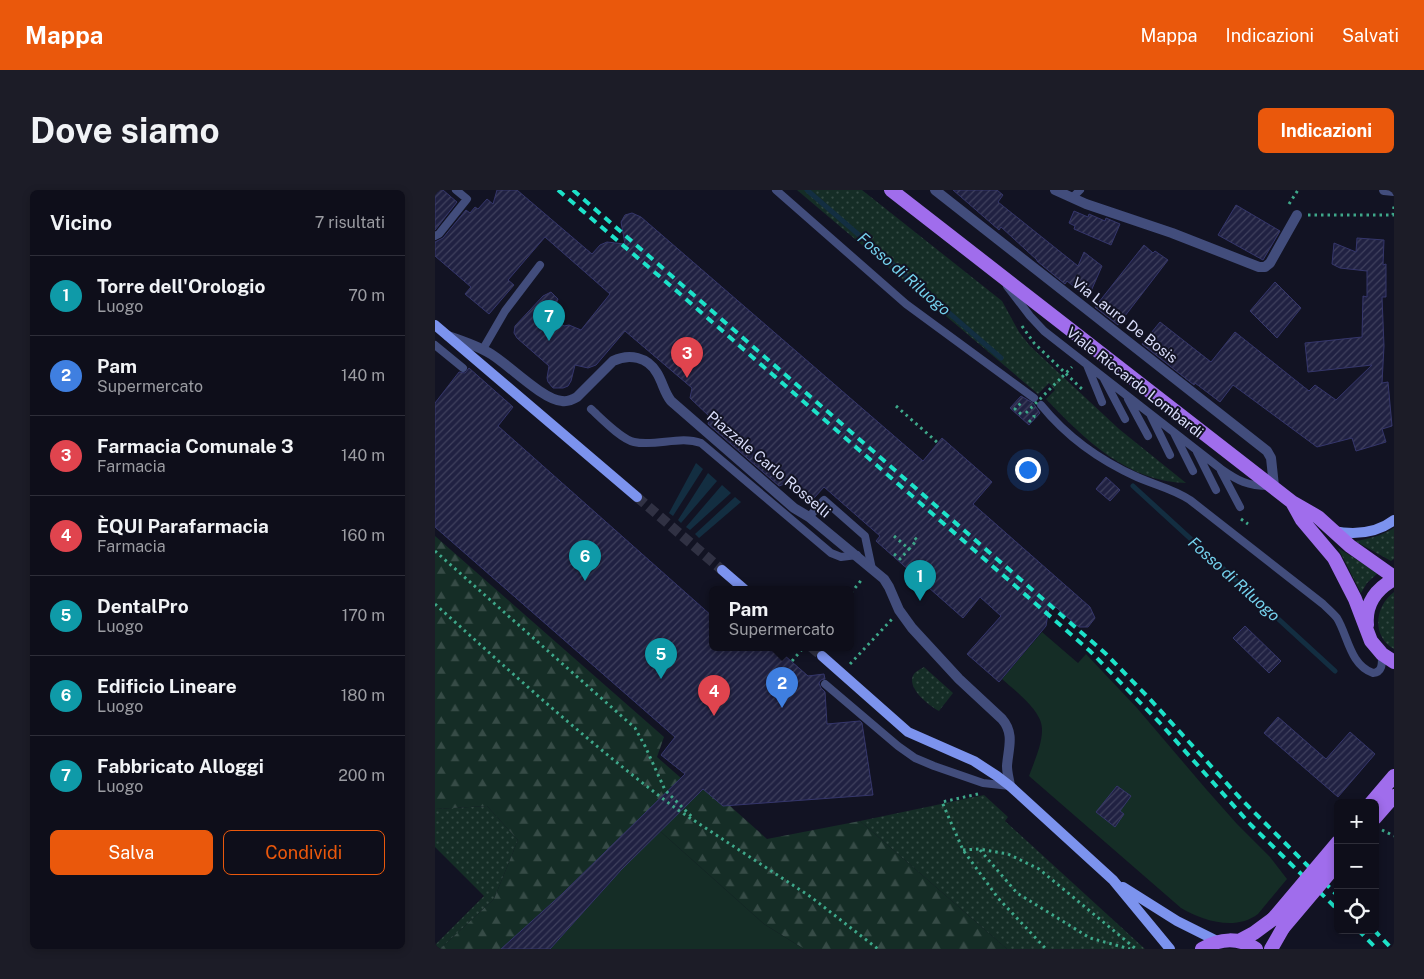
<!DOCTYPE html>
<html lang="it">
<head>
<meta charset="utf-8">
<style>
	body { margin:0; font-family:"Public Sans",sans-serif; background:#1c1c27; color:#f1f3f6 }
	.controls { position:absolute; right:15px; bottom:15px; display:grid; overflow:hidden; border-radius:8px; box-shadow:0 2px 8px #0003 }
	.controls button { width:45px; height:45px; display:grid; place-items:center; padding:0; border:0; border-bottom:1px solid #2e2e39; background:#0e0e1a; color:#f1f3f6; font:25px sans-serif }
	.you { position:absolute; left:592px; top:279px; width:18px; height:18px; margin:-12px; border:4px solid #fff; border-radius:50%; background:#1a73e8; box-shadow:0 0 0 8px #1a73e833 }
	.badge { display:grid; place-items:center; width:32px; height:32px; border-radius:50%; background:#ea580c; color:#fff; font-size:16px; font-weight:700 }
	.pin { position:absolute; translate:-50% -41px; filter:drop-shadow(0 1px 2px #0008) }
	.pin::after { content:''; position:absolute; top:26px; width:18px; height:15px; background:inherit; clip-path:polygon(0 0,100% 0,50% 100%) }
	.popup { position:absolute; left:274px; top:396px; width:145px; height:65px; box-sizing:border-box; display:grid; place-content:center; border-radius:8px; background:#0e0e1a; filter:drop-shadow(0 1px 4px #0005); font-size:16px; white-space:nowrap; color:#9b9ca2 }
	.popup b { font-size:19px; color:#f1f3f6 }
	.popup::after { content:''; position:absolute; left:50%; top:100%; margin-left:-10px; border:10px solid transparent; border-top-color:#0e0e1a }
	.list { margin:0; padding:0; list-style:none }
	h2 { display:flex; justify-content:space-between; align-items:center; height:65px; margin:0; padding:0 20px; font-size:21px }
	h2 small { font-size:16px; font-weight:400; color:#9b9ca2 }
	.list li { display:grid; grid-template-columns:32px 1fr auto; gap:15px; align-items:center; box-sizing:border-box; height:80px; padding:0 20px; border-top:1px solid #2e2e39 }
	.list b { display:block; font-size:19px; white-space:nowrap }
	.list p { margin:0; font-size:16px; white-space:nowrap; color:#9b9ca2 }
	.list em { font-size:16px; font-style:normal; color:#9b9ca2 }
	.actions { display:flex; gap:10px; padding:15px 20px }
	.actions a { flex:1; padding:11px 0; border:1px solid #ea580c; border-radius:8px; text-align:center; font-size:18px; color:#ea580c }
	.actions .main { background:#ea580c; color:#fff }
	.icon { flex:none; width:28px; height:28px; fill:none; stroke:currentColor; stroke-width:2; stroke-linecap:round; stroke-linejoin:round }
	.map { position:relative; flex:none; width:959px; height:759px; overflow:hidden; border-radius:8px }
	header { display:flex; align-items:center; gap:30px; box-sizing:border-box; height:70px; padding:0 25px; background:#ea580c; color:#fff }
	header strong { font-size:24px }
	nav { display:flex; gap:28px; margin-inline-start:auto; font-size:18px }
	.intro { display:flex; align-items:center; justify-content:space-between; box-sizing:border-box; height:120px; padding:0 30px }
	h1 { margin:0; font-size:35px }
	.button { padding:12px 22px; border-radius:8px; background:#ea580c; color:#fff; font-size:18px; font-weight:700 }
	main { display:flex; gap:30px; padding:0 30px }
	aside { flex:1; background:#0e0e1a; border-radius:8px; box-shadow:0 2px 8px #0003 }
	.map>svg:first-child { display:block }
	.grass { fill:url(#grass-dots) }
	.forest { fill:url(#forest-firs) }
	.garden { fill:#152d26 }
	.water { fill:#132e41 }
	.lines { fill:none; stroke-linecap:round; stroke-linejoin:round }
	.stream { stroke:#132e41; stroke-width:5 }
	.building { fill:url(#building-hatch); stroke:#35366b }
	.secondary-tunnel { stroke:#303143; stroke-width:10; stroke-dasharray:10 5; stroke-linecap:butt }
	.path { stroke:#3ea88a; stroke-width:3; stroke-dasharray:2.5 4; stroke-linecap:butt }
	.service { stroke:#424d7c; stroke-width:8 }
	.minor { stroke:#424d7c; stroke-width:10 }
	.tertiary { stroke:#424d7c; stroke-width:10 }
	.secondary { stroke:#7c93ee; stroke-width:10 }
	.primary { stroke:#a06dec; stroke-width:14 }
	.rail { stroke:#1de2c9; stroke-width:4; stroke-dasharray:8 6; stroke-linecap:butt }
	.path-bridge { stroke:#3ea88a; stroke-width:3; stroke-dasharray:2.5 4; stroke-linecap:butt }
	.primary-bridge { stroke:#a06dec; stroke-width:14 }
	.labels { text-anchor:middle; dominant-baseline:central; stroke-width:4; stroke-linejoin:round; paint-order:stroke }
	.street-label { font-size:15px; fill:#d9ddfa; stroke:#121323 }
	.water-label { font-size:16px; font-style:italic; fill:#74d1ed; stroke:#121323 }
</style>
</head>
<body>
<header>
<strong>Mappa</strong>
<nav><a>Mappa</a><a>Indicazioni</a><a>Salvati</a></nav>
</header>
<div class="intro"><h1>Dove siamo</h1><a class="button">Indicazioni</a></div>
<main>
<aside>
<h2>Vicino<small>7 risultati</small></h2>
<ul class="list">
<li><span class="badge" style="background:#0f9aa8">1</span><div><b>Torre dell'Orologio</b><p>Luogo</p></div><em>70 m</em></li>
<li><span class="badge" style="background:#3f7fe0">2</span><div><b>Pam</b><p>Supermercato</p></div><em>140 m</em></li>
<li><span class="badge" style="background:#e0444e">3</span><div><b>Farmacia Comunale 3</b><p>Farmacia</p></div><em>140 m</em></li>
<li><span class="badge" style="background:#e0444e">4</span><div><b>ÈQUI Parafarmacia</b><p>Farmacia</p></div><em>160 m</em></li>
<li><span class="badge" style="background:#0f9aa8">5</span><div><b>DentalPro</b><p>Luogo</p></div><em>170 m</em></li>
<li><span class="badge" style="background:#0f9aa8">6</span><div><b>Edificio Lineare</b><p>Luogo</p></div><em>180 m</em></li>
<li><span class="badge" style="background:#0f9aa8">7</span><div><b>Fabbricato Alloggi</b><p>Luogo</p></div><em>200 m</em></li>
</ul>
<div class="actions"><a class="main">Salva</a><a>Condividi</a></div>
</aside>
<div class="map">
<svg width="959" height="759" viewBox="0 0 959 759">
	<defs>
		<pattern id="grass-dots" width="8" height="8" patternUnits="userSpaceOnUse" patternTransform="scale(1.25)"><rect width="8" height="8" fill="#152d26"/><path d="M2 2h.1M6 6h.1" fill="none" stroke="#364b46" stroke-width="1.8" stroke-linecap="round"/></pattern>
		<pattern id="forest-firs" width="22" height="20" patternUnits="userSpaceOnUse" patternTransform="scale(1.25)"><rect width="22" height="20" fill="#152d26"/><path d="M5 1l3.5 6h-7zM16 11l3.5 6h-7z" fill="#364b46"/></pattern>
		<pattern id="building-hatch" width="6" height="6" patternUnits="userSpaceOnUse" patternTransform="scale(1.25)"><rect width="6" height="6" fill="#202142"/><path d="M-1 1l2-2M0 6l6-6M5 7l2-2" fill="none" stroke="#40415e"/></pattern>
	</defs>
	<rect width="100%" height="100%" fill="#121323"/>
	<!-- grass -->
	<path class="grass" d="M362,0H427L567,111L584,142L595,156L684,239L751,293C693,292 649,249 611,209L620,200L614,193L603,204Z
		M959,338V369L956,371L920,351C935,349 947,345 959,338Z
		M903,358L943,383L932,393L926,403Z
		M959,402V459C936,446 940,416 959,402Z
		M489,477L518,503L504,521C494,516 470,497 479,484C481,481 486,479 489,477Z
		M549,605L573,627L570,631L710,759H572L425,631Z
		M52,616L83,650L59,709L5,759L0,755L49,706L0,657V619Z"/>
	<!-- forest -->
	<path class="forest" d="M0,346L229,547L222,567L246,588L127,704L66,759H5L59,709L83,650L52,616L0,619Z
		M268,599L294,615L332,649L425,631L572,759H369L329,734L225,641Z"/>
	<!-- garden -->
	<path class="garden" d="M607,442L643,473L651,464L702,518L771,599L802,634L835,667L852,689L823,724C801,741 768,731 746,718L594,586C599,572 607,555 607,540C608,521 580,501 567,489Z
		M225,641L329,734L369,759H115L186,680Z"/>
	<!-- water -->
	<path class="water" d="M261,273L268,279L238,326L234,323Z
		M273,283L282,291L246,333L243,330Z
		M287,295L296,303L255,340L251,337Z
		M300,307L306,312L264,348L260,344Z"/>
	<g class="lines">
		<!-- stream -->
		<path class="stream" d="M372,0L566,168
			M698,296L900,481"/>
	</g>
	<!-- building -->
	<path class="building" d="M0,0H8L22,12L0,40Z
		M62,0H82L157,64L165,55L172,52L190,54L186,32L190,25L197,23L206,27L488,271L507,248L557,292L538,314L655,417L660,428L653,437H644L615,412L611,436L564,492L532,464L566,426L545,407L528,428L441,351L445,346L389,297L379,308L375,310L369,308L352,293L344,296L273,234L275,227L255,208L257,198L190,141L161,175L153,178L140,175L136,191L133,196L128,198H118L113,192L112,188L114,176L82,148L79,143L80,136L108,106L116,102L123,109L116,125L129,136L134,135L146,140L175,104L110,47L73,90L79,95L54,124L30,104L36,97L0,66V52L8,48L31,20L35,23L40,17L43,19L52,9L58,14Z
		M518,0H562L568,5L563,12L643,76L649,62L667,76L653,108L632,91L630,94L602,71V70L566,37L564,40Z
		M801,15L845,41L828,70L783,45Z
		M639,21L653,27L654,24L670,31L671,28L685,34L676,55L639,39L640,36L634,33Z
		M922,48L949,50L948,75L951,74V107H947L949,156L947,193L953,192L957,236L947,239L951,252L921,261L917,248L882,257L798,195L785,212L760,193L759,195L707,154L725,132L776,172L800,142L874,201L880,195L901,210L937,175L873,182L870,153L927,147L928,106L932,107V81L905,78L897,74L899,53L921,62Z
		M709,55L718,63L720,61L733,70L683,135L660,117Z
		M840,92L866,118L842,148L815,121Z
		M34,178L78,217L63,236L278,427V457H340L373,486L389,484L390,489L386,490L384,493L386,498L390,502L392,534L425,531L427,533L438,605L288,616L268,599L186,680L115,759H66L127,704L250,584L226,565L240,547L0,337V213L24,182L30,183Z
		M586,206L598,213L605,223L594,235L575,218Z
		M671,287L685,300L675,311L661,299Z
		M810,436L846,471L834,483L798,448Z
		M843,527L891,569L915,542L940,564L903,607L829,543Z
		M682,596L696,606L685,621L689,624L680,637L661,622Z"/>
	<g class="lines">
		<!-- secondary-tunnel -->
		<path class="secondary-tunnel" d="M202,307L287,380
			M376,457L387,466"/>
		<!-- path -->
		<path class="path" d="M854,14L863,0
			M873,25H958L959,16
			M587,136L599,153L648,200
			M627,187L637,177
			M461,216L503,253
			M586,224L580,219L587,212
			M594,232L599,227V225
			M806,329L813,334
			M459,346L474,359L482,350L477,345
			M0,361L200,538L210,556L230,600L259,629
			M459,364L465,369L474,359
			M416,403L428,388
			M0,414C79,485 158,557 243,620L376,707L443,759
			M357,471L369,457
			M415,474L457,429
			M543,604L507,612L528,660L563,708L611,759
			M947,640L959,646
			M528,660L544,659L573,664L604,679L701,759
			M545,660L582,703L655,748L695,759"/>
		<!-- service -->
		<path class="service" d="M341,0L471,114L599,208
			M637,8L645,0
			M0,46L4,44L32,9L21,0
			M572,96L595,126L609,141L786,279C803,291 813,296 834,296
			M0,155L28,178
			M48,159L70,121L105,75
			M652,175L667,212
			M669,189L690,229
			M693,209L713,246
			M606,215C632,247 664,270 702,287C720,295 739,299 755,310L888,414C893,419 898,423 902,428C913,446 915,475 938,483C948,482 947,473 947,464
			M156,219C167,229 186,249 199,252C221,257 245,245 266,253L396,363L406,367L422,365
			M716,226L735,265
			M739,243L758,281
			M762,262L781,300
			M786,281L805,317
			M374,327L389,310L430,346L437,379
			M390,494L463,556L480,568L499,576L548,593L575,596"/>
		<!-- minor -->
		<path class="minor" d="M500,0L832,261L836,268L839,296
			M620,0L651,14L737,43L824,77H830L835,73L862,25
			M949,0L959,1"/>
		<!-- tertiary -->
		<path class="tertiary" d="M13,146C28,151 43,156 56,164C74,175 108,210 127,211C133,212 137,210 142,207L178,171C194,163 213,167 222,183C228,193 229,202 236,211L359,318L374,327L449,389L454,397L464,420L477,438L524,489L567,529C580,544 573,559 572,576C572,583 574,589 575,596"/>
		<!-- secondary -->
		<path class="secondary" d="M0,135L202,307
			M898,341C920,345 941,344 959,330
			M287,380L309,399
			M387,466L473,542L539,571L562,586L575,596L678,690L735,759
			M688,697L742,731L782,751"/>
		<!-- primary -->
		<path class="primary" d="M456,0L857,312L883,327L915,356L959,387
			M857,312L867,330L899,368L920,409L936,451L947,464L959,472
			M932,435C930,414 941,399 959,389
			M936,613L959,586
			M940,628L959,606
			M804,751L819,743L838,729
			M767,759C785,748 804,747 821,759
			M836,759L848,738"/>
		<!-- rail -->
		<path class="rail" d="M123,0L237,97L655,461L724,532L816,635L903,720
			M138,0L670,463L713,507L806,609L903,706
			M923,740L942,759
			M939,740L957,759"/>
		<!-- path-bridge -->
		<path class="path-bridge" d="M591,223L627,187"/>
		<!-- primary-bridge -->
		<path class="primary-bridge" d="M838,729L903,652
			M848,738L903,673"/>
	</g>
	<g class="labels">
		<!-- street labels -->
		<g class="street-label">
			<text transform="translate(690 130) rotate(38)">Via Lauro De Bosis</text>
			<text transform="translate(700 192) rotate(38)">Viale Riccardo Lombardi</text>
			<text transform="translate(334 274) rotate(40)">Piazzale Carlo Rosselli</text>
		</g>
		<!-- water labels -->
		<g class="water-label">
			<text transform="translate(469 84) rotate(41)">Fosso di Riluogo</text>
			<text transform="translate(799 389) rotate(42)">Fosso di Riluogo</text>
		</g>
	</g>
</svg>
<div class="controls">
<button>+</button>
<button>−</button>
<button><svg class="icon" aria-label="locate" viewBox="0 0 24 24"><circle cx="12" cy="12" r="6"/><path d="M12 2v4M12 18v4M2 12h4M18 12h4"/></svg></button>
</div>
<div class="you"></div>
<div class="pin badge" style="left:485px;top:411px;background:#0f9aa8">1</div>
<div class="pin badge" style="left:347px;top:518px;background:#3f7fe0">2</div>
<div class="popup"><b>Pam</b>Supermercato</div>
<div class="pin badge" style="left:252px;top:188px;background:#e0444e">3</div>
<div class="pin badge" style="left:279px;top:526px;background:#e0444e">4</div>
<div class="pin badge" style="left:226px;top:489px;background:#0f9aa8">5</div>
<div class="pin badge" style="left:150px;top:391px;background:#0f9aa8">6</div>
<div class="pin badge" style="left:114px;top:151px;background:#0f9aa8">7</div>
</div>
</main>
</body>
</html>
